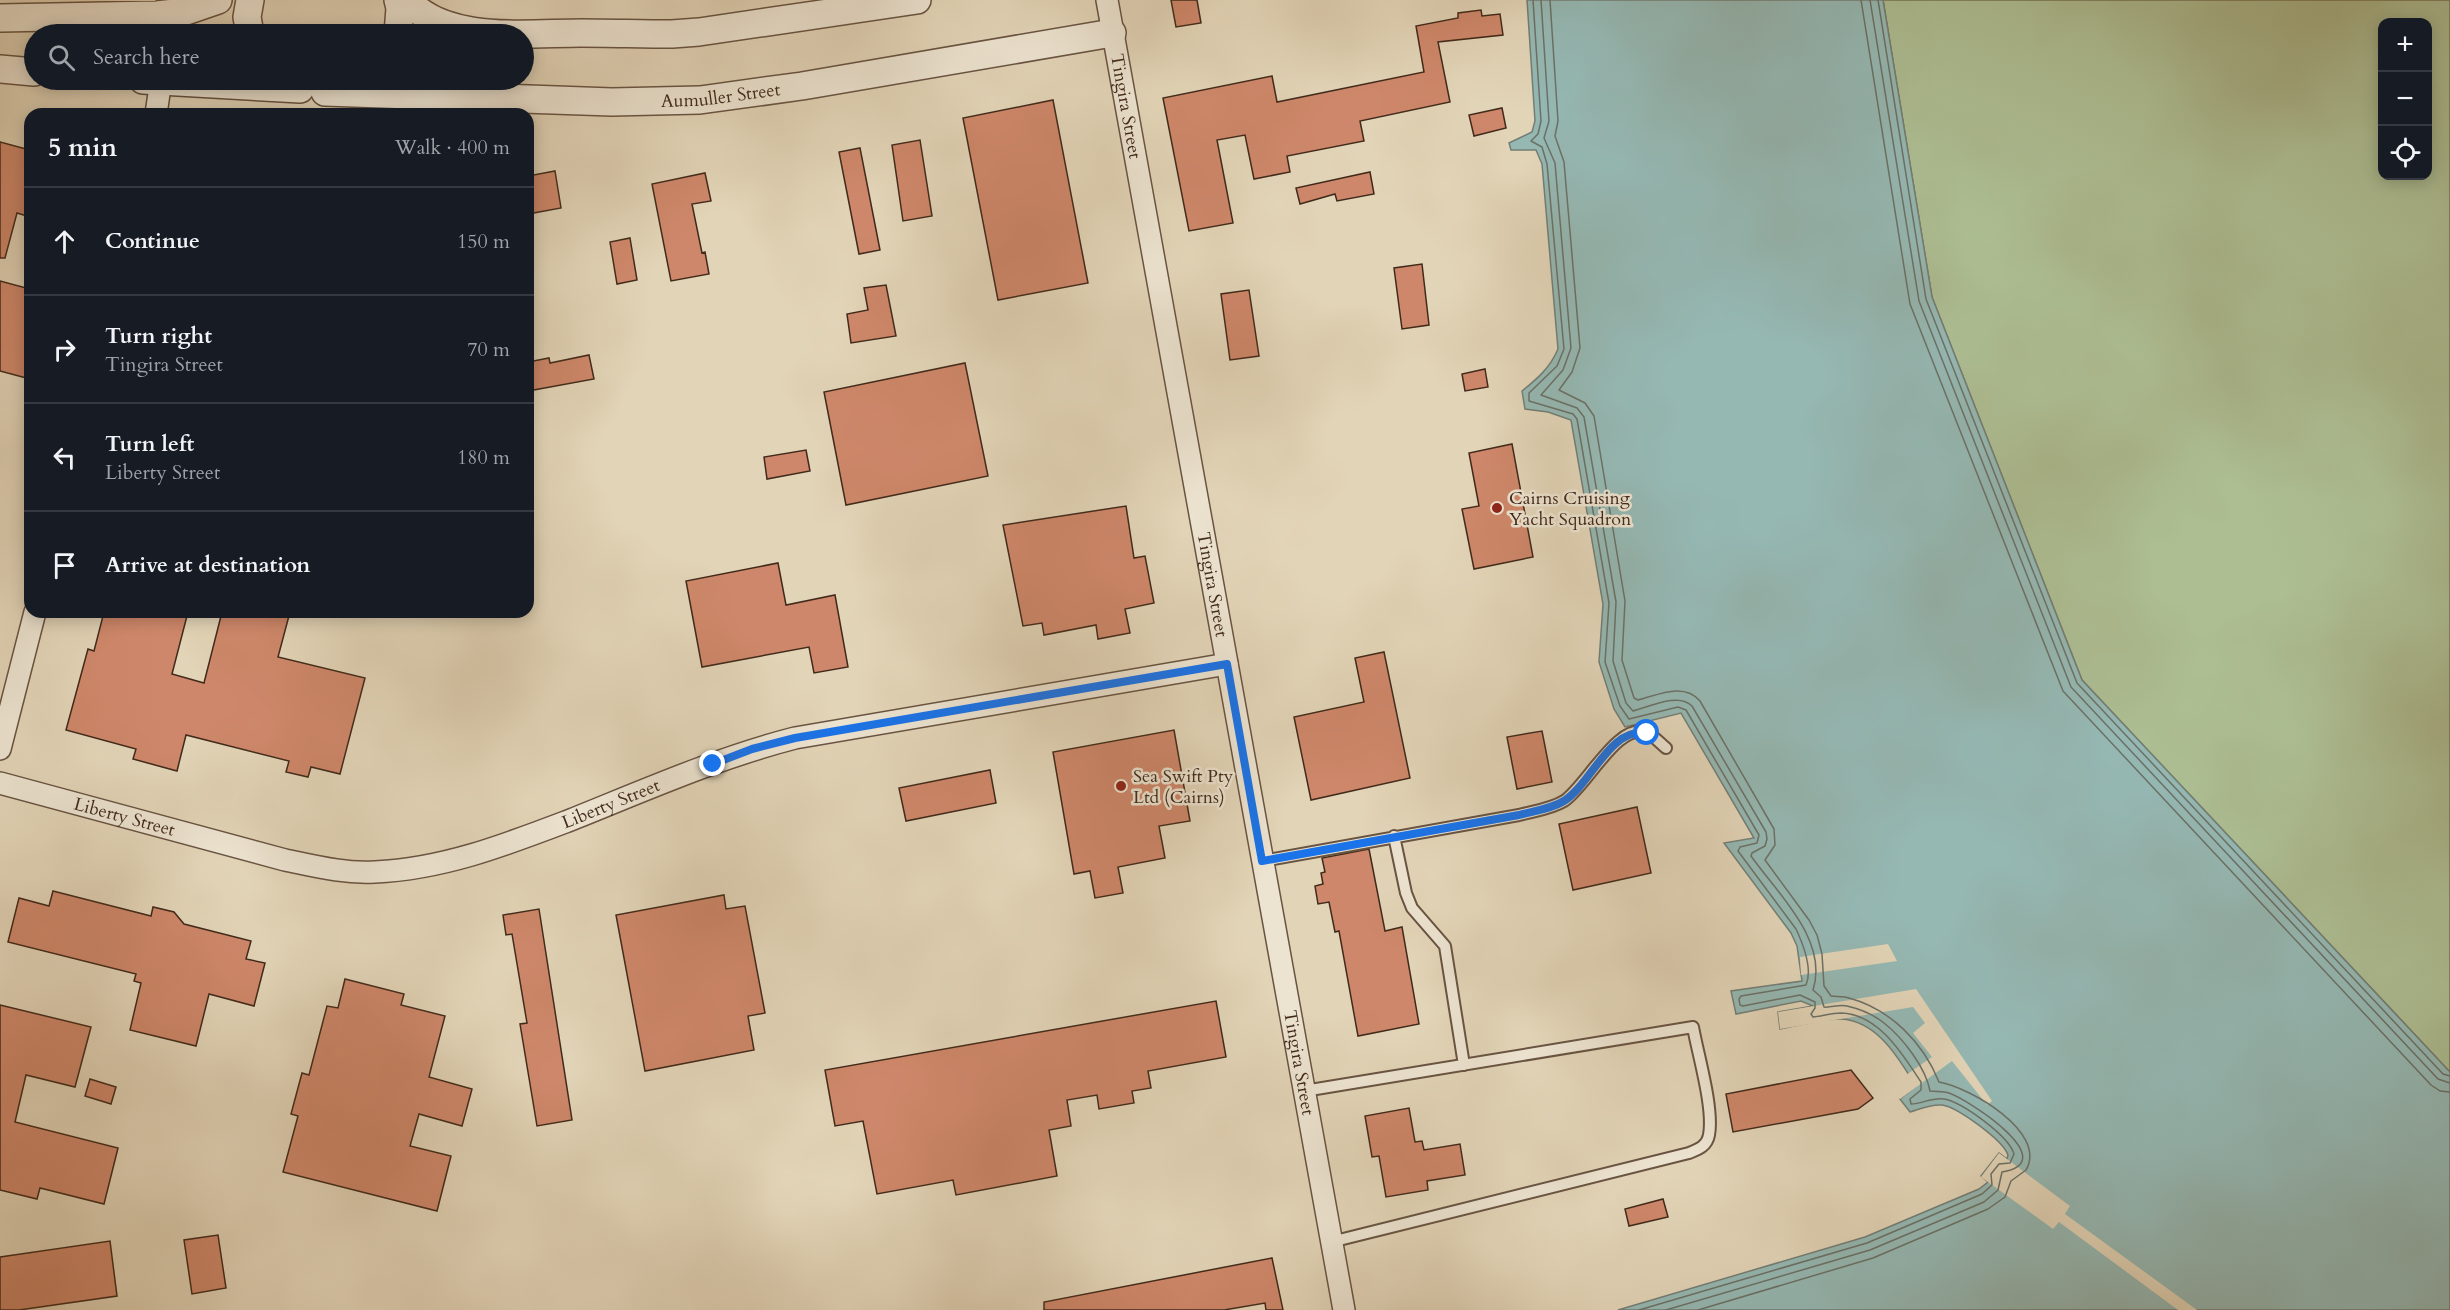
<!DOCTYPE html>
<html lang="en">
<head>
<meta charset="utf-8">
<style>
	body { margin:0; font-family:Cardo,serif; background:#20242c; color:#f1f3f6 }
	.controls { position:absolute; right:18px; top:18px; display:grid; overflow:hidden; border-radius:12px; box-shadow:0 3px 15px #0003 }
	.controls button { width:54px; height:54px; display:grid; place-items:center; padding:0; border:0; border-bottom:2px solid #363941; background:#171b24; color:#f1f3f6; font:30px sans-serif }
	.stop { position:absolute; width:18px; height:18px; margin:-14px; border:4px solid #1a73e8; border-radius:50%; background:#fff }
	.stop.end { background:#1a73e8; border-color:#fff; box-shadow:0 2px 6px #0008 }
	.list { margin:0; padding:0; list-style:none }
	h2 { display:flex; justify-content:space-between; align-items:center; height:78px; margin:0; padding:0 24px; font-size:26px }
	h2 small { font-size:20px; font-weight:400; color:#9ea1a6 }
	.list li { display:grid; grid-template-columns:39px 1fr auto; gap:18px; align-items:center; box-sizing:border-box; height:108px; padding:0 24px; border-top:2px solid #363941 }
	.list b { display:block; font-size:22px; white-space:nowrap }
	.list p { margin:0; font-size:20px; white-space:nowrap; color:#9ea1a6 }
	.list em { font-size:20px; font-style:normal; color:#9ea1a6 }
	.icon { flex:none; width:33px; height:33px; fill:none; stroke:currentColor; stroke-width:2; stroke-linecap:round; stroke-linejoin:round }
	.map { position:relative; flex:none; width:2450px; height:1310px; overflow:hidden }
	.search { position:absolute; background:#171b24; box-shadow:0 3px 15px #0003; left:24px; top:24px; width:510px; height:66px; display:flex; align-items:center; gap:15px; box-sizing:border-box; padding:0 21px; border-radius:33px; color:#9ea1a6; font-size:22px }
	.panel { position:absolute; background:#171b24; box-shadow:0 3px 15px #0003; left:24px; top:108px; width:510px; height:510px; border-radius:18px }
	.map>svg:first-child { display:block }
	.green { fill:#adbe93; stroke:#777457; stroke-width:1.5; fill-rule:evenodd }
	.water { fill:#95b8b3; stroke:#737f76; stroke-width:1.5 }
	.pier { fill:#e2d4b7 }
	.lines { fill:none; stroke-linecap:round; stroke-linejoin:round }
	.shore { stroke:#6b7167; stroke-width:1.5 }
	.building { fill:#ce876a; stroke:#412a1b; stroke-width:1.5 }
	.service-casing { stroke:#695442; stroke-width:14 }
	.minor-casing { stroke:#695442; stroke-width:24 }
	.tertiary-casing { stroke:#695442; stroke-width:30 }
	.service { stroke:#ece3d0; stroke-width:10 }
	.minor { stroke:#ece3d0; stroke-width:21 }
	.tertiary { stroke:#ece3d0; stroke-width:27 }
	.route { stroke:#1a73e8; stroke-width:8 }
	.poi-dot { fill:#8f2418; stroke:#ece3d0; stroke-width:2 }
	.labels { text-anchor:middle; dominant-baseline:central; stroke-width:5; stroke-linejoin:round; paint-order:stroke }
	.street-label { font-size:18px; fill:#412a1b; stroke:#ece3d0 }
	.poi-label { font-size:18px; fill:#412a1b; stroke:#ece3d0; text-anchor:start }
</style>
</head>
<body>
<div class="map">
<svg width="2450" height="1310" viewBox="0 0 2450 1310">
	<rect width="100%" height="100%" fill="#e2d4b7"/>
	<filter id="stains"><feTurbulence type="fractalNoise" baseFrequency=".00333" numOctaves="4"/><feColorMatrix values="0 0 0 0 .2 0 0 0 0 .09 0 0 0 0 .02 0 0 0 .5 -.17"/></filter>
	<radialGradient id="worn" r=".72"><stop offset=".6" stop-color="#630" stop-opacity="0"/><stop offset="1" stop-color="#630" stop-opacity=".3"/></radialGradient>
	<!-- green -->
	<path class="green" d="M1883,0H2450V1072L2082,680L1932,297ZM2382,22H2428V176H2382Z"/>
	<!-- water -->
	<path class="water" d="M1527,0H1883L1932,297L2082,680L2450,1072V1310H1618L1865,1237L1979,1189L1988,1182L1981,1176L1999,1153L2007,1159L2008,1155C2003,1140 1957,1107 1942,1105C1930,1104 1920,1109 1910,1112L1900,1099L1916,1086C1899,1059 1878,1021 1841,1019C1824,1018 1798,1026 1780,1029L1778,1012L1813,1006L1801,1001L1736,1014L1731,991L1802,981L1797,946L1791,933L1724,843L1754,838L1681,713L1625,727L1614,709L1599,662L1603,604L1571,420L1548,412L1525,409L1522,391C1537,379 1550,368 1558,349L1542,164L1536,150H1511L1509,143L1532,132L1535,121Z"/>
	<!-- pier -->
	<path class="pier" d="M1888,944L1897,961L1801,975L1800,957Z
		M1916,989L1992,1101L1987,1105L1952,1061L1900,1099L1898,1096L1912,1086L1906,1075L1932,1057L1913,1033L1925,1023L1913,1007L1780,1029L1778,1012Z
		M1999,1153L2070,1206L2065,1214L2197,1310H2178L2059,1222L2053,1229L1981,1177Z"/>
	<g class="lines">
		<!-- shore -->
		<path class="shore" d="M1533,0L1541,121L1538,134L1531,141L1542,147L1547,164L1564,349L1557,366L1529,393V401L1573,414L1577,419L1609,603L1605,662L1620,706L1629,719L1678,707L1686,710L1759,835L1757,843L1740,847L1738,851L1796,929C1803,944 1813,969 1806,985L1741,996L1739,999L1740,1005L1743,1006L1800,995L1815,1002V1008L1811,1014L1813,1017C1822,1016 1832,1013 1841,1013C1879,1014 1903,1055 1921,1082V1090L1910,1099L1911,1104C1922,1104 1932,1097 1944,1099C1962,1102 2009,1136 2014,1154L2010,1163L1999,1164L1991,1174L1992,1185L1982,1194L1867,1243L1639,1310
			M1541,0L1549,121L1544,138L1555,163L1571,348L1563,370L1541,395L1577,408L1584,417L1616,602L1613,661L1626,703L1633,711C1649,707 1679,692 1692,706L1766,832L1767,839L1765,846L1752,853L1751,856C1777,893 1829,940 1813,990L1821,997L1824,1007C1831,1008 1839,1004 1847,1006C1860,1009 1874,1015 1884,1023C1903,1038 1926,1068 1930,1091C1936,1092 1943,1091 1949,1093C1969,1100 2064,1162 2002,1172L1998,1190L1984,1202L1870,1250L1666,1310
			M1550,0L1558,121L1555,136L1564,162L1580,348L1572,372L1559,390L1585,403L1594,416L1625,601L1622,660L1634,698L1638,700C1658,695 1684,682 1700,701L1774,829L1775,845L1765,860L1809,920L1817,935L1822,954L1824,986L1831,996C1836,997 1843,996 1849,998C1890,1009 1923,1042 1939,1082C1969,1087 2048,1132 2026,1170L2011,1181L2005,1197L1988,1209L1873,1258L1698,1310
			M1861,0L1910,304L2063,691L2431,1085L2440,1091L2450,1092
			M1870,0L1919,301L2071,687L2438,1079L2450,1083
			M1878,0L1926,299L2077,683L2443,1074L2450,1076"/>
	</g>
	<!-- building -->
	<path class="building" d="M1171,0H1197L1201,23L1176,27Z
		M1481,10L1482,16L1500,14L1503,35L1438,42L1450,102L1360,121L1364,141L1287,156L1290,172L1254,179L1245,135L1217,140L1233,223L1189,231L1163,98L1272,76L1277,102L1424,72L1416,26L1458,18V13Z
		M1053,100L1088,283L998,300L963,118Z
		M1502,108L1506,128L1474,136L1469,115Z
		M920,140L932,216L903,221L892,145Z
		M0,142L30,150V217L17,213L5,258H0Z
		M860,148L880,250L859,254L839,152Z
		M555,171L561,208L528,214V176Z
		M1370,172L1374,194L1337,201L1335,194L1300,204L1296,188Z
		M705,173L711,201L692,204L702,253L705,252L709,274L671,281L652,184Z
		M630,238L637,280L617,284L610,242Z
		M1422,264L1429,325L1402,329L1394,268Z
		M0,281L30,289V379L0,371Z
		M886,285L896,336L851,343L847,314L868,310L864,288Z
		M1249,290L1259,356L1230,360L1221,294Z
		M589,355L594,379L528,391V362L549,358L550,363Z
		M965,363L988,476L846,505L824,392Z
		M1485,369L1488,387L1465,391L1462,374Z
		M1512,444L1533,557L1474,569L1462,509L1479,506L1469,453Z
		M806,450L810,471L767,479L764,457Z
		M1126,506L1134,558L1145,556L1154,603L1125,609L1130,633L1098,639L1096,625L1044,635L1042,623L1023,626L1003,525Z
		M778,563L786,605L835,595L848,667L814,673L809,647L702,667L686,581Z
		M104,612H188L172,674L204,683L222,612H290L278,657L365,678L340,774L311,767L308,777L286,772L289,761L186,735L177,771L133,759L136,749L66,730L88,649L94,651Z
		M1384,652L1410,778L1311,800L1294,717L1364,702L1355,658Z
		M1174,730L1190,821L1159,826L1165,858L1118,867L1123,893L1095,898L1090,871L1074,874L1053,752Z
		M1542,731L1552,782L1517,789L1507,737Z
		M990,770L996,803L906,821L899,788Z
		M1637,807L1651,873L1573,890L1559,824Z
		M1369,849L1385,931L1402,927L1419,1024L1358,1036L1339,931L1335,932L1329,902L1318,904L1315,886L1323,884L1321,873L1325,872L1322,858Z
		M53,891L151,916L153,907L174,912L184,924L251,941L246,959L265,963L254,1006L209,994L196,1046L130,1030L141,983L134,981L136,974L8,942L19,898L49,906Z
		M724,895L726,909L745,906L765,1013L748,1016L754,1050L645,1071L616,915Z
		M539,909L572,1120L537,1126L520,1024L527,1023L512,934L506,935L503,915Z
		M345,979L404,994L401,1005L445,1016L429,1077L472,1089L462,1126L419,1114L410,1146L451,1156L437,1211L283,1172L298,1116L291,1114L302,1073L309,1075L327,1006L338,1008Z
		M1216,1001L1226,1057L1148,1071L1151,1088L1132,1091L1134,1103L1099,1109L1097,1095L1067,1100L1071,1126L1049,1130L1057,1176L956,1195L953,1180L877,1194L863,1121L835,1126L825,1070Z
		M0,1005L91,1027L75,1087L26,1075L15,1122L118,1148L104,1204L40,1188L37,1199L0,1190Z
		M1851,1070L1873,1098L1858,1109L1733,1132L1726,1094Z
		M90,1079L116,1087L111,1104L85,1096Z
		M1409,1108L1415,1142L1422,1141L1424,1150L1460,1144L1465,1175L1427,1181L1428,1190L1386,1197L1379,1156L1372,1157L1365,1116Z
		M1663,1199L1668,1217L1629,1226L1625,1209Z
		M218,1235L226,1288L192,1294L184,1240Z
		M110,1241L117,1296L19,1310H0V1257Z
		M1272,1258L1283,1310H1266L1265,1303L1224,1310H1044V1302Z"/>
	<g class="lines">
		<!-- service casing -->
		<g class="service-casing">
			<path id="service" d="M1394,836L1406,893L1412,908L1445,946L1464,1065
				M1262,861L1519,815C1534,811 1551,809 1564,801C1586,787 1619,720 1647,733C1654,736 1660,743 1666,748
				M1304,1091L1693,1027C1698,1055 1714,1108 1709,1135C1707,1146 1699,1149 1689,1153L1331,1242"/>
		</g>
		<!-- minor casing -->
		<g class="minor-casing">
			<g id="minor">
				<path id="s1" d="M1107,0L1344,1310"/>
				<path d="M157,15L158,34"/>
				<path d="M156,114L161,80"/>
				<path d="M0,749L35,612"/>
				<path id="s2" d="M0,783L285,860C314,866 345,874 375,872C443,869 505,845 568,821C643,791 717,758 795,738L1227,664"/>
			</g>
		</g>
		<!-- tertiary casing -->
		<g class="tertiary-casing">
			<g id="tertiary">
				<path d="M250,0L247,17L250,34"/>
				<path d="M407,0C446,44 527,33 581,33C611,33 642,34 672,34L699,32L917,0"/>
				<path d="M0,18L157,15L183,12L218,0"/>
				<path d="M398,34L400,8L398,0"/>
				<path d="M0,69L34,72"/>
				<path d="M143,80L300,89"/>
				<path id="s3" d="M325,92L612,102L700,100L802,86L1112,33"/>
			</g>
		</g>
		<!-- service -->
		<use href="#service" class="service"/>
		<!-- minor -->
		<use href="#minor" class="minor"/>
		<!-- tertiary -->
		<use href="#tertiary" class="tertiary"/>
	</g>
	<g class="lines">
		<!-- route -->
		<path class="route" d="M713,764L752,749L795,738L1227,664L1262,861L1519,815C1534,811 1551,809 1564,801C1592,783 1610,727 1647,733"/>
	</g>
	<!-- markers -->
	<g class="poi-dot">
		<circle cx="1497" cy="508" r="6"/>
		<circle cx="1121" cy="786" r="6"/>
	</g>
	<g class="labels">
		<!-- street labels -->
		<g class="street-label">
			<text stroke="none"><textPath href="#s3" startOffset="396">Aumuller Street</textPath></text>
			<text stroke="none"><textPath href="#s1" startOffset="108">Tingira Street</textPath></text>
			<text stroke="none"><textPath href="#s1" startOffset="594">Tingira Street</textPath></text>
			<text stroke="none"><textPath href="#s2" startOffset="633">Liberty Street</textPath></text>
			<text stroke="none"><textPath href="#s2" startOffset="129">Liberty Street</textPath></text>
			<text stroke="none"><textPath href="#s1" startOffset="1080">Tingira Street</textPath></text>
		</g>
		<!-- poi labels -->
		<g class="poi-label">
			<text x="1509" y="498">Cairns Cruising<tspan x="1509" dy="21">Yacht Squadron</tspan></text>
			<text x="1133" y="776">Sea Swift Pty<tspan x="1133" dy="21">Ltd (Cairns)</tspan></text>
		</g>
	</g>
	<rect width="100%" height="100%" filter="url(#stains)"/>
	<rect width="100%" height="100%" fill="url(#worn)"/>
</svg>
<div class="controls">
<button>+</button>
<button>−</button>
<button><svg class="icon" aria-label="locate" viewBox="0 0 24 24"><circle cx="12" cy="12" r="6"/><path d="M12 2v4M12 18v4M2 12h4M18 12h4"/></svg></button>
</div>
<div class="stop" style="left:1647px;top:733px"></div>
<div class="stop end" style="left:713px;top:764px"></div>
<div class="search"><svg class="icon" aria-label="search" viewBox="0 0 24 24"><circle cx="10" cy="10" r="6"/><path d="M15 15l6 6"/></svg>Search here</div>
<section class="panel">
<h2>5 min<small>Walk · 400 m</small></h2>
<ul class="list">
<li><svg class="icon" aria-label="ahead" viewBox="0 0 24 24"><path d="M12 20V5M6 11l6-6 6 6"/></svg><div><b>Continue</b></div><em>150 m</em></li>
<li><svg class="icon" aria-label="right" viewBox="0 0 24 24"><path d="M7 20v-9h11M14 6l5 5-5 5"/></svg><div><b>Turn right</b><p>Tingira Street</p></div><em>70 m</em></li>
<li><svg class="icon" aria-label="left" viewBox="0 0 24 24"><path d="M17 20v-9H6M10 6l-5 5 5 5"/></svg><div><b>Turn left</b><p>Liberty Street</p></div><em>180 m</em></li>
<li><svg class="icon" aria-label="arrive" viewBox="0 0 24 24"><path d="M6 21V4h12l-3 4 3 4H6"/></svg><div><b>Arrive at destination</b></div></li>
</ul>
</section>
</div>
</body>
</html>
